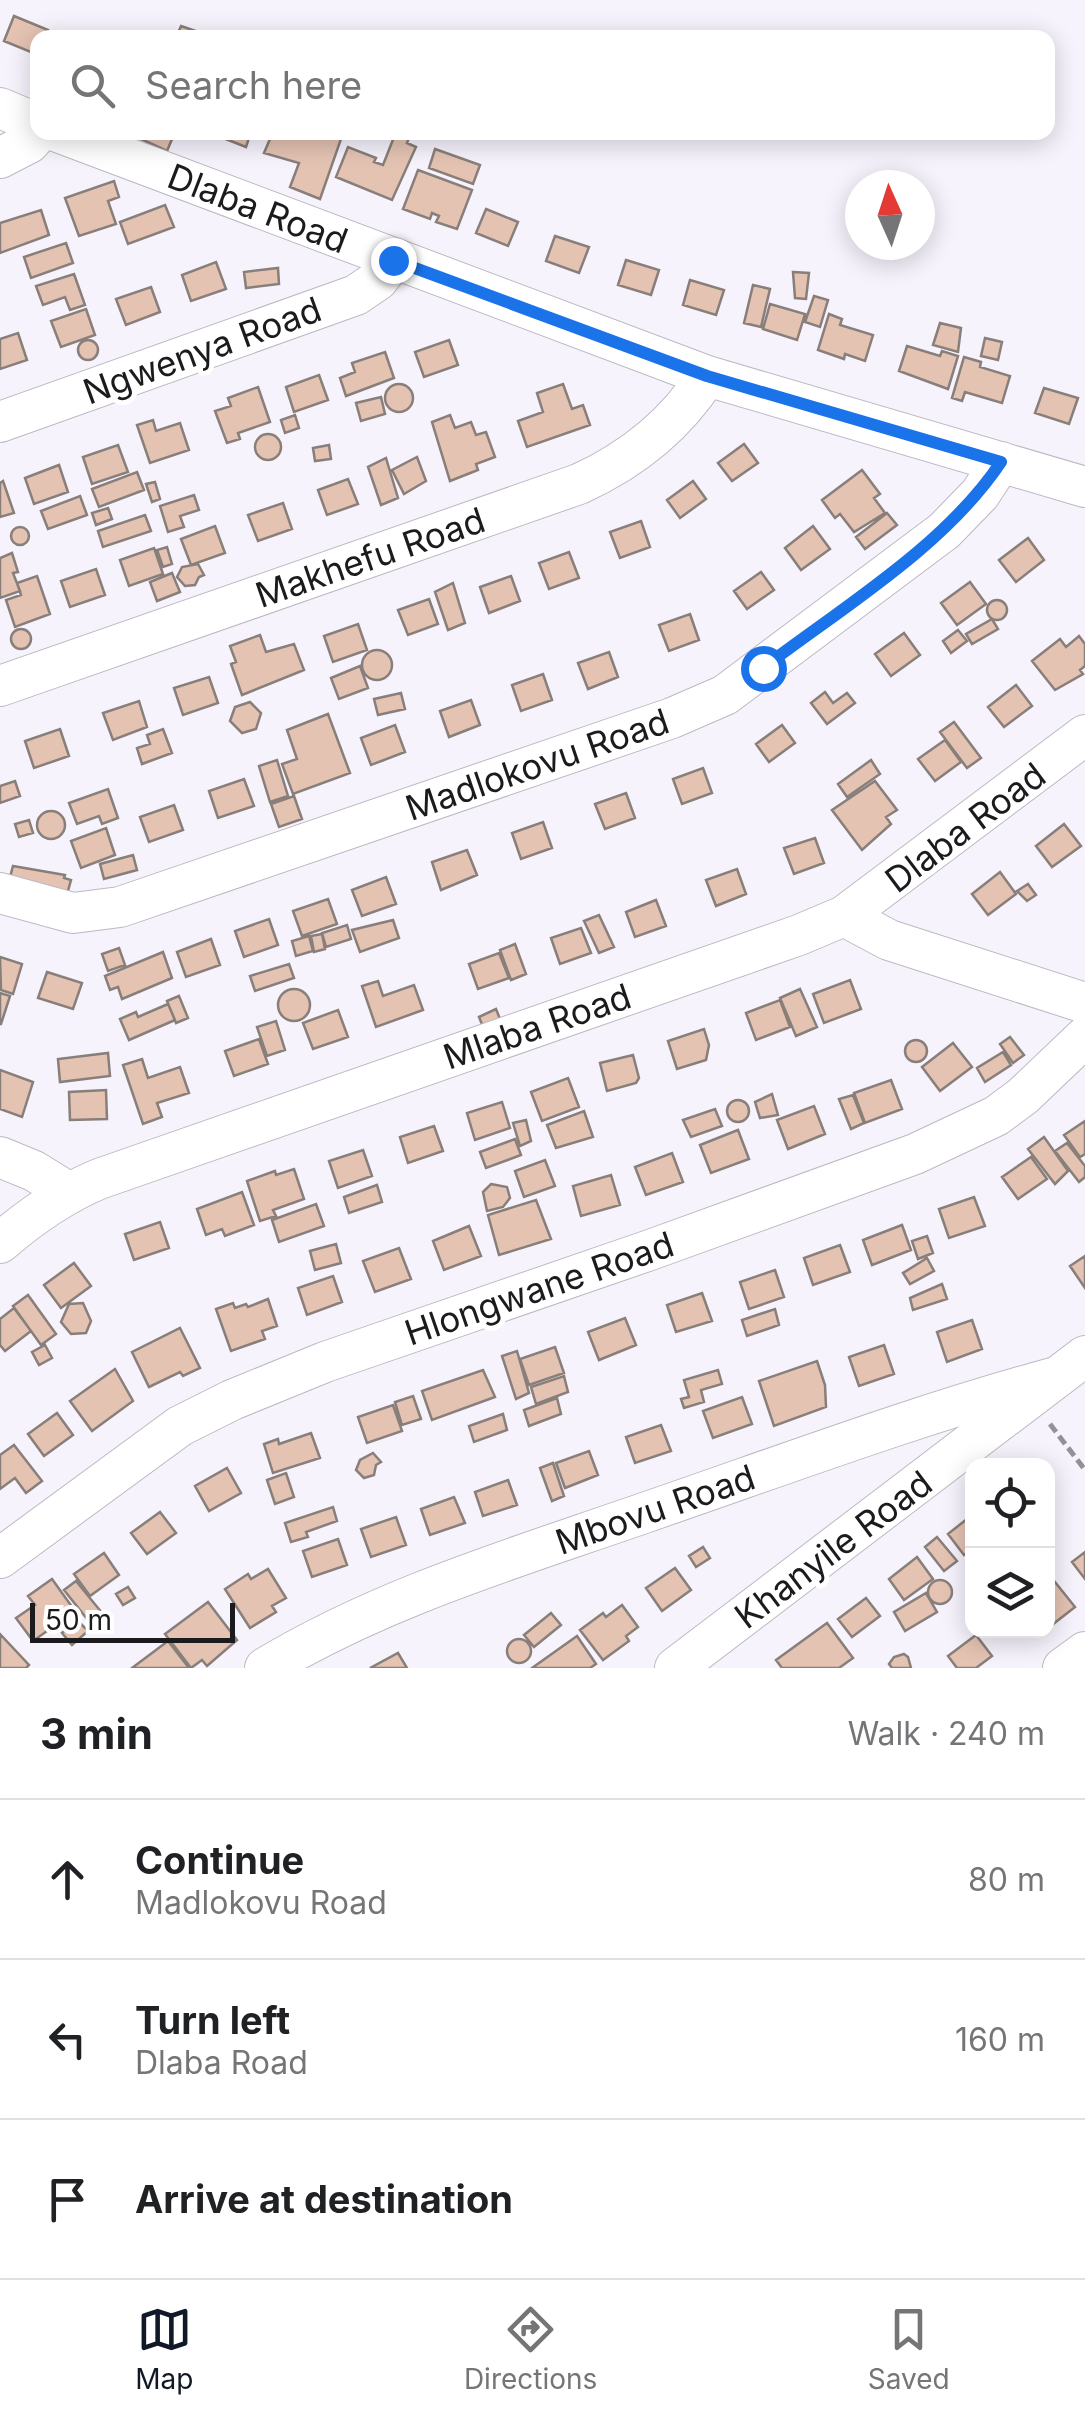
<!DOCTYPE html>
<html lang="en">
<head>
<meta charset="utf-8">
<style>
	body { margin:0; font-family:Inter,sans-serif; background:#f2f2f2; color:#202124 }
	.controls { position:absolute; right:30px; bottom:30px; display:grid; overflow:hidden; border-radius:20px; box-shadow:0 5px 25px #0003 }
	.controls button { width:90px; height:90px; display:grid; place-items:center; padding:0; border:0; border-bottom:2px solid #e0e0e0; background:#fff; color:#202124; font:50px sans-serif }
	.compass { position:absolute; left:845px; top:170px; width:90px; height:90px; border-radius:50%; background:#fff; box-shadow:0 5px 25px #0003; rotate:357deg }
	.scale { position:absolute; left:30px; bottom:25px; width:205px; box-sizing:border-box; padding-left:10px; border:5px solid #1b1a1d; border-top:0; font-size:28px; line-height:35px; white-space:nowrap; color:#1b1a1d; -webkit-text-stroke:8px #fff; paint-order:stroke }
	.stop { position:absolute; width:30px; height:30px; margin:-22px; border:8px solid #1a73e8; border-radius:50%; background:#fff }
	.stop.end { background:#1a73e8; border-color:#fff; box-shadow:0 2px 10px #0008 }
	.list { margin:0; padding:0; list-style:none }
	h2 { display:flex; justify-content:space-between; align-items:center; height:130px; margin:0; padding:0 40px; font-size:42px }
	h2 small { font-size:32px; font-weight:400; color:#757577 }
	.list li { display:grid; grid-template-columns:65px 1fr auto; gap:30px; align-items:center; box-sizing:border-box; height:160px; padding:0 40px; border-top:2px solid #e0e0e0 }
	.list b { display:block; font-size:38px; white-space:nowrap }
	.list p { margin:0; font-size:32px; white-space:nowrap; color:#757577 }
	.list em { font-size:32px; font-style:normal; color:#757577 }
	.icon { flex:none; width:55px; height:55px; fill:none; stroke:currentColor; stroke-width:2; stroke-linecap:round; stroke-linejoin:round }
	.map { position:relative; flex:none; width:1085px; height:1668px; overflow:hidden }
	.search { position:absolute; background:#fff; box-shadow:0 5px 25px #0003; left:30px; right:30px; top:30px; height:110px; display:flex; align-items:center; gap:25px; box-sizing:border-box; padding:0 35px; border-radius:20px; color:#757577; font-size:38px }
	.sheet { height:610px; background:#fff }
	nav { display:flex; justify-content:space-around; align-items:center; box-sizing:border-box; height:140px; border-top:2px solid #e0e0e0; background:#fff; font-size:28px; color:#757577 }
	nav a { display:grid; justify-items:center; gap:5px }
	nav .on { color:#111827 }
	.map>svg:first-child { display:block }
	.building { fill:#e4c3b3; stroke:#887e7a; stroke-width:2.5 }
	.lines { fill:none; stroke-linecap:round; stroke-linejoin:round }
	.minor-casing { stroke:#bdb9c2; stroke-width:42 }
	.path { stroke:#939198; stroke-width:5; stroke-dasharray:10 5; stroke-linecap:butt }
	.minor { stroke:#fff; stroke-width:40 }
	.route { stroke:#1a73e8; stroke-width:12 }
	.labels { text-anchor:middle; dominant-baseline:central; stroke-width:10; stroke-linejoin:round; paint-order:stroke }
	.street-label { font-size:35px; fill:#1b1a1d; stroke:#fff }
</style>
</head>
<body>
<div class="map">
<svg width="1085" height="1668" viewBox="0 0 1085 1668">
	<rect width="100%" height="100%" fill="#f7f3fd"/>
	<!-- building -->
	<path class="building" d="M14,16L48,30L45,38H38V55L4,41Z
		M181,26L216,38H176Z
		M126,132H158L172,139L167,151Z
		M208,132H251L246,147Z
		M273,132H325L341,139L320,199L290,187L299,163L264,153Z
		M396,132L410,135L407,143L416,147L392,200L336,177L348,147L376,158L374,162L383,165Z
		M435,149L480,165L473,184L429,168Z
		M418,170L472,190L457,229L436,222L439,216L432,213L430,219L403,209Z
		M114,181L119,197L108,201L116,224L79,236L65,198Z
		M165,205L174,227L128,244L120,222Z
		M486,209L518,222L508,246L476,233Z
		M41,210L49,235L0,253V223Z
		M555,236L589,247L579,273L546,261Z
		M66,243L73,263L31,278L24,257Z
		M626,260L659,270L651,295L618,285Z
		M216,262L226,289L191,301L182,275Z
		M278,268L279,284L246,288L244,272Z
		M793,272L809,273L806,299L795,298Z
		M74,274L85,305L70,310L65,297L43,305L36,286Z
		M690,280L724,290L716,315L683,305Z
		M753,285L770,289L761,327L744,323Z
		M151,287L160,312L126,325L116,299Z
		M814,296L828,300L820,327L805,322Z
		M770,304L805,314L797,340L763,329Z
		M86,309L95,335L61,347L51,321Z
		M829,314L842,319L840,325L873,335L865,361L845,354L844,359L818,350Z
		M940,323L961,328L958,352L933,345Z
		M18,333L27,360L0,369V339Z
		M985,338L1002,342L998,360L981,356Z
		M449,340L458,365L424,377L415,352Z
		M78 350a10 10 0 1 1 20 0a10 10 0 1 1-20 0Z
		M907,346L940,356L942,351L958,356L948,389L899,371Z
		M385,352L394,378L346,396L340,378L355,372L352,363Z
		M964,357L981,362L980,367L1010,376L1002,403L965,392L962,401L952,398Z
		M319,375L328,400L294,412L286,387Z
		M563,384L572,409L583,405L590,425L527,447L518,421L543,412L537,393Z
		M385 398a14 14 0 1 1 28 0a14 14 0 1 1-28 0Z
		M258,387L270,422L238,433L240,439L227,443L215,411L231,406L228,398Z
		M1044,388L1078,398L1069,424L1035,413Z
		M381,397L385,414L361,421L356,403Z
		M295,415L299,428L285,433L281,420Z
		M450,415L455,428L471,422L476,435L486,432L495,457L476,464L478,470L450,481L432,422Z
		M153,420L156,431L180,423L189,450L150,463L137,425Z
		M255 447a13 13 0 1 1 26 0a13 13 0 1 1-26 0Z
		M744,444L758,463L732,481L718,463Z
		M118,445L128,472L92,484L83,457Z
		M329,445L331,459L315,461L313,448Z
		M417,457L426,481L404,494L392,470Z
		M386,458L398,498L381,505L368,467Z
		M59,465L68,492L34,504L25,478Z
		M862,470L880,494L874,498L885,513L854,532L840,514L835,518L822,500Z
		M137,472L144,490L99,507L92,489Z
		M348,479L358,504L327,515L318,490Z
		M3,481L14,513L0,517V483Z
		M693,481L706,499L680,518L667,500Z
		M155,482L160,499L152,502L146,484Z
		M194,495L199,510L180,516L184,527L168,532L160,506Z
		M80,496L87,515L48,529L41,511Z
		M283,503L292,529L258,541L248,515Z
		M108,508L112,519L96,525L92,513Z
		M887,513L897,525L865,549L856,537Z
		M145,515L151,531L103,547L98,531Z
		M641,521L650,547L620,558L610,532Z
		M215,526L225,553L191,565L181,539Z
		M813,526L830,549L801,570L785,548Z
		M11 536a9 9 0 1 1 18 0a9 9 0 1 1-18 0Z
		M1028,538L1044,560L1016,582L999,560Z
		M167,547L172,564L163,567L157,550Z
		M154,548L163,574L129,586L120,560Z
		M569,552L579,578L549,589L539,563Z
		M12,553L18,572L13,573L20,591L0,598V558Z
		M198,564L204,575L199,577L195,585L185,586L177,577L182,567Z
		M96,569L105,595L70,607L61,581Z
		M761,572L774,590L747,609L734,591Z
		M172,573L180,592L157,601L150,582Z
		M37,576L50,614L15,627L6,600L21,595L17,583Z
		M511,576L520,601L489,613L480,587Z
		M970,582L986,604L957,625L941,603Z
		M453,583L465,623L448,630L435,592Z
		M429,599L438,624L408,635L398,610Z
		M987 610a10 10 0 1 1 20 0a10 10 0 1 1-20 0Z
		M690,614L699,640L669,651L659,625Z
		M992,619L998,629L972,644L966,634Z
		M358,624L367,650L333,662L324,636Z
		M11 639a10 10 0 1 1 20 0a10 10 0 1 1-20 0Z
		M958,630L967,641L951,653L943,641Z
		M904,633L920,655L891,676L875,654Z
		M260,635L266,652L294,644L304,670L242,695L231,664L236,662L230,646Z
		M1079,636L1085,644V666L1080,670L1083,674L1055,690L1032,661L1060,639L1066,647Z
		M362 665a15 15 0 1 1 30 0a15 15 0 1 1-30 0Z
		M609,652L618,677L588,689L578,663Z
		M360,666L368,688L339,699L331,678Z
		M543,674L552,700L521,711L512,685Z
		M209,677L218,703L183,715L174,688Z
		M1016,685L1032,706L1004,727L988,707Z
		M825,692L833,703L847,693L855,703L827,724L811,703Z
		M401,693L405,709L378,715L374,699Z
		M471,700L480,725L449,737L440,711Z
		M139,701L147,727L113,740L103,713Z
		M250,702L261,713L256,729L242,733L230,721L235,707Z
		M328,714L350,773L293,794L282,764L297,759L287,730Z
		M954,722L981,758L967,768L940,732Z
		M395,725L405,752L371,765L361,738Z
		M782,725L795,743L769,762L756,744Z
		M60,729L69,756L34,768L25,741Z
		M163,729L172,753L142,764L137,748L150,744L147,735Z
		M945,740L961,762L935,781L918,759Z
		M277,760L288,796L270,802L259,766Z
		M871,760L880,774L847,797L838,784Z
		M703,768L712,793L682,804L673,779Z
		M244,779L254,806L218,818L209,791Z
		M15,781L20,796L0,803V786Z
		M875,781L897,810L886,817L891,824L862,850L832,810Z
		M108,789L118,818L102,824L99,816L77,824L69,803Z
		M626,793L635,818L605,829L595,804Z
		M294,796L302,819L279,827L271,804Z
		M174,805L183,830L149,842L140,817Z
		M37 825a14 14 0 1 1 28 0a14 14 0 1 1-28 0Z
		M29,820L33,833L19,837L15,824Z
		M543,822L552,848L521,859L512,833Z
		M1064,824L1081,846L1052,867L1036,846Z
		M106,828L115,855L81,868L71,841Z
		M815,838L824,863L794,874L784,848Z
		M467,850L477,875L441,890L432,862Z
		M133,855L137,870L104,879L100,864Z
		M13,866L65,875L64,878L71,880L66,898L9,881Z
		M737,869L746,894L716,906L706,880Z
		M1000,872L1016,894L988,915L972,894Z
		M386,877L396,904L362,916L352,890Z
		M1028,884L1036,895L1027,901L1017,891Z
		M328,899L337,924L302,936L293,911Z
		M656,900L666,926L635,937L626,912Z
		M599,915L614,947L599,953L584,921Z
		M269,919L278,945L244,957L235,931Z
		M393,920L399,938L360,952L352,930Z
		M347,925L351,939L326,947L322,933Z
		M581,928L591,953L560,964L551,938Z
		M322,934L325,949L314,952L311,936Z
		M309,936L313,951L296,956L292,941Z
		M211,939L220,965L186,977L177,952Z
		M515,944L526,974L511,980L500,950Z
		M119,948L125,965L108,971L102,954Z
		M163,952L172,978L122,999L118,987L110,990L105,976Z
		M499,953L509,978L478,989L469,964Z
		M0,957L22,964L13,994L1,990Z
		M289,964L294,978L255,991L250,976Z
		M47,972L82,983L73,1009L38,998Z
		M850,980L861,1009L824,1023L813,994Z
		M378,981L383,996L414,985L423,1010L376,1027L362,986Z
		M278 1005a16 16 0 1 1 32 0a16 16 0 1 1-32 0Z
		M800,989L817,1027L796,1036L780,998Z
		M0,993L10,996L1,1024H0Z
		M179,996L188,1018L176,1023L167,1001Z
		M780,1000L790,1027L756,1040L746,1013Z
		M168,1004L175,1020L129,1040L120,1019L136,1012L138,1017Z
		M496,1009L500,1019L483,1027L479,1017Z
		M338,1010L348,1037L313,1049L303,1023Z
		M276,1021L285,1050L267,1056L257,1027Z
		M704,1029L709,1045L706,1060L677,1069L668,1041Z
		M1010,1037L1024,1055L1013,1063L1000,1044Z
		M259,1039L268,1064L234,1076L225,1051Z
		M905 1051a11 11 0 1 1 22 0a11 11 0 1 1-22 0Z
		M953,1043L972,1067L940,1091L922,1067Z
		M1003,1052L1011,1065L985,1082L977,1068Z
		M108,1053L110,1076L60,1082L58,1059Z
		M633,1055L639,1078L636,1083L607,1091L600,1063Z
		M142,1059L148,1078L180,1067L189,1093L157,1103L162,1117L143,1124L123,1065Z
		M0,1070L33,1082L22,1117L0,1109Z
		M568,1078L579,1107L542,1121L531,1092Z
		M891,1080L902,1109L865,1123L854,1093Z
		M106,1090L107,1119L70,1120L69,1092Z
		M772,1094L778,1115L760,1118L755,1102Z
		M853,1095L864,1123L851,1129L839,1099Z
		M727 1111a11 11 0 1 1 22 0a11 11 0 1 1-22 0Z
		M502,1102L510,1128L475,1140L467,1113Z
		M814,1106L825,1134L788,1149L777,1120Z
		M715,1109L722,1126L691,1137L683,1120Z
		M584,1111L593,1137L556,1148L547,1125Z
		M526,1120L531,1141L520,1146L513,1123Z
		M1085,1121V1154L1080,1157L1064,1135Z
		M434,1126L443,1151L408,1163L400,1137Z
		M738,1130L749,1159L711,1173L700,1145Z
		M1044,1137L1068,1171L1055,1184L1028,1149Z
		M515,1139L521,1155L486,1168L480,1152Z
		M1067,1143L1085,1166V1177L1079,1182L1055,1151Z
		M363,1150L372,1176L338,1188L329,1161Z
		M672,1153L683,1182L646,1195L635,1167Z
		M1031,1157L1047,1179L1018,1199L1002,1177Z
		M545,1160L555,1186L524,1197L515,1171Z
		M294,1169L304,1199L273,1210L276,1216L260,1221L247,1181L275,1171L276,1175Z
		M611,1175L620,1205L581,1216L573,1186Z
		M491,1184L507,1187L510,1198L503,1207L487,1211L483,1192Z
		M377,1185L382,1202L349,1213L344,1197Z
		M242,1192L254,1225L225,1236L222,1229L206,1235L197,1209Z
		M974,1197L985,1226L949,1238L939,1209Z
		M536,1200L551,1239L499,1255L488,1215Z
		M316,1204L324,1226L279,1242L272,1220Z
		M160,1222L169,1248L134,1260L125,1234Z
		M902,1225L911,1250L872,1265L863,1240Z
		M469,1226L481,1256L444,1270L433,1241Z
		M927,1236L933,1253L918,1259L912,1241Z
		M336,1244L341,1263L315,1270L310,1251Z
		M840,1245L850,1272L813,1285L804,1258Z
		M399,1248L411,1279L375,1292L363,1261Z
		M1085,1256V1288L1070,1266Z
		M927,1258L934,1271L910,1284L903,1273Z
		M74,1263L91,1286L61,1308L44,1285Z
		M775,1270L784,1297L749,1309L740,1282Z
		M333,1276L342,1302L307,1315L298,1288Z
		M942,1284L947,1299L913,1310L910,1298Z
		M702,1293L712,1321L676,1332L667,1305Z
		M28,1295L56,1334L41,1345L13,1306Z
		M268,1299L277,1326L262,1331L265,1339L231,1351L216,1309L233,1303L235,1308L246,1304L248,1307Z
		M83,1303L91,1321L86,1333L71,1334L61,1322L69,1304Z
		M14,1308L31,1331L5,1351L0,1345V1319Z
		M775,1309L779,1325L747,1336L742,1320Z
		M625,1318L636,1345L599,1360L588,1332Z
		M972,1320L982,1349L947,1362L937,1332Z
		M180,1328L200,1368L183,1376L180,1372L149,1387L132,1352Z
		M45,1345L52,1358L39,1365L32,1352Z
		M884,1345L894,1374L859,1386L849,1357Z
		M555,1347L564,1373L529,1385L520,1359Z
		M517,1351L529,1393L516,1399L502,1356Z
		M817,1361L825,1385L826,1407L774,1426L759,1381Z
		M115,1369L133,1401L92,1431L70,1401Z
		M483,1370L495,1397L432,1420L422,1391Z
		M718,1370L722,1384L701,1390L704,1402L684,1408L681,1399L689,1397L684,1380Z
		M564,1376L568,1392L536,1404L531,1387Z
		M413,1396L421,1419L402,1425L395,1402Z
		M742,1397L752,1424L713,1438L703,1411Z
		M557,1398L561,1414L529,1426L524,1410Z
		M393,1405L402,1431L367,1443L358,1417Z
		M57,1413L73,1435L44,1456L28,1434Z
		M503,1414L507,1430L474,1442L469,1426Z
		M661,1425L671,1451L635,1463L626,1437Z
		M311,1433L320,1458L273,1473L264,1444L278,1439L279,1444Z
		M14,1445L42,1481L26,1493L15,1478L0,1489V1455Z
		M589,1451L598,1475L565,1488L556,1463Z
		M373,1453L381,1462L376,1465L374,1475L364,1478L356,1470L360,1460Z
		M553,1463L564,1496L552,1501L540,1468Z
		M227,1468L241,1493L209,1511L195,1486Z
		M286,1473L294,1497L275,1504L267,1480Z
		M508,1480L517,1505L483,1516L475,1492Z
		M454,1497L465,1523L430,1535L421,1509Z
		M333,1507L337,1521L306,1532L308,1537L291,1542L285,1523Z
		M160,1512L176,1533L147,1554L131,1533Z
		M972,1515V1549L964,1555L948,1534Z
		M396,1517L406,1545L371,1557L361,1529Z
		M937,1537L957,1561L944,1571L925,1547Z
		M338,1539L347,1565L312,1577L303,1551Z
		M703,1547L710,1558L696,1567L689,1556Z
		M1085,1552V1579L1072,1562Z
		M104,1553L119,1575L90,1596L74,1574Z
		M917,1557L933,1579L904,1600L889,1579Z
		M675,1568L691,1590L662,1611L646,1588Z
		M268,1569L286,1598L272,1606L276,1612L250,1628L225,1589L248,1574L251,1579Z
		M1051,1577L1075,1607L1052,1625L1048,1620V1580Z
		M52,1579L75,1611L33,1641L16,1618L35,1605L28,1596Z
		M928 1592a12 12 0 1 1 24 0a12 12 0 1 1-24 0Z
		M76,1581L107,1619L95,1629L64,1590Z
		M128,1587L135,1598L123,1605L116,1594Z
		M926,1593L937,1612L905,1631L894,1612Z
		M866,1598L880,1616L852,1637L838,1619Z
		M208,1602L237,1640L207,1666L202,1660L191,1668L165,1634Z
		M622,1605L638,1627L626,1636L629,1641L603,1660L580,1630L603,1613L606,1617Z
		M551,1613L561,1625L534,1647L524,1635Z
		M77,1620L88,1631L72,1645L62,1633Z
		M827,1623L853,1658L839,1668H782L776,1660Z
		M0,1634L29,1665L26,1668H0Z
		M976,1635L992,1656L976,1668H957L948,1656Z
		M577,1636L596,1664L590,1668H532Z
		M507 1651a12 12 0 1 1 24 0a12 12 0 1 1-24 0Z
		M168,1641L189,1668H132Z
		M398,1653L407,1668H370Z
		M904,1654L908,1657L911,1668H892L889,1664L894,1657Z"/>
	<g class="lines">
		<!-- minor casing -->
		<g class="minor-casing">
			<path id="minor" d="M0,108L38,124
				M58,132L707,376L1085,487
				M0,158L29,143L39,132
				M0,422L356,295L378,280L393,260
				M0,686L579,484C632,460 675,426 707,376
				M0,893L73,913L120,907L672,718L725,695L944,531L980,494L1001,462
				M844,916L1085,735
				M0,1157L34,1171L68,1192
				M0,1243C31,1216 61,1195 99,1179L799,935L844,916L889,940L1085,1003
				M0,1558L180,1426L232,1400L325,1362L650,1250L915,1154L996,1116L1023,1096L1085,1037
				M265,1668C383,1597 515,1558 644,1513C781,1466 916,1415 1056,1377
				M675,1668L1085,1356
				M1063,1668L1085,1652"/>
		</g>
		<!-- path -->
		<path class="path" d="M1050,1424L1085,1470"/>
		<!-- minor -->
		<use href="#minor" class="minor"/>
	</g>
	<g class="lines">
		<!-- route -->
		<path class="route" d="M393,260L707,376L1001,462C945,546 843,607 763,668"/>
	</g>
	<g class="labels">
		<!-- street labels -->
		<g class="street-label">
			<text transform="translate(258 208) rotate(21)">Dlaba Road</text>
			<text transform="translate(202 350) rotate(-20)">Ngwenya Road</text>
			<text transform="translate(370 557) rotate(-19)">Makhefu Road</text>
			<text transform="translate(537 764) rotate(-19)">Madlokovu Road</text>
			<text transform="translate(965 827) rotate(-37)">Dlaba Road</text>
			<text transform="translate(537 1026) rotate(-19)">Mlaba Road</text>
			<text transform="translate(539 1288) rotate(-19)">Hlongwane Road</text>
			<text transform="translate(655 1509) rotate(-19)">Mbovu Road</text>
			<text transform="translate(833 1549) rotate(-37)">Khanyile Road</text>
		</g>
	</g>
</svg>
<div class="controls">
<button><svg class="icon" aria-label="locate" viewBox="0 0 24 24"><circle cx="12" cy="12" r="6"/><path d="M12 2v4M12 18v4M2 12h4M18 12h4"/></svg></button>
<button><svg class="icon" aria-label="layers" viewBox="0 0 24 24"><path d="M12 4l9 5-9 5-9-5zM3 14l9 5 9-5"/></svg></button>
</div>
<svg class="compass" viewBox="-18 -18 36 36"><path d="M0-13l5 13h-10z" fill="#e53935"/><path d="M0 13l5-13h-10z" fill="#757577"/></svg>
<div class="scale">50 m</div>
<div class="stop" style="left:763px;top:668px"></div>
<div class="stop end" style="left:393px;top:260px"></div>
<div class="search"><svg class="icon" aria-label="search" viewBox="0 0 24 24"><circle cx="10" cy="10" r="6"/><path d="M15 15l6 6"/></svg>Search here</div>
</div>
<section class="sheet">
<h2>3 min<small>Walk · 240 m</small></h2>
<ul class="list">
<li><svg class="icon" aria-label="ahead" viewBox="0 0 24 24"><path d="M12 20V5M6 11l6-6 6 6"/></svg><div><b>Continue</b><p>Madlokovu Road</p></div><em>80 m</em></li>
<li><svg class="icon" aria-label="left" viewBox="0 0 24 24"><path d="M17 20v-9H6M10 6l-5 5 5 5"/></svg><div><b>Turn left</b><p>Dlaba Road</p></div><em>160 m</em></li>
<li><svg class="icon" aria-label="arrive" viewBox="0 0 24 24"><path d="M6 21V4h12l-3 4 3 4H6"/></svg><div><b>Arrive at destination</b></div></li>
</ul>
</section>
<nav>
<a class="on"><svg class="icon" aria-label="map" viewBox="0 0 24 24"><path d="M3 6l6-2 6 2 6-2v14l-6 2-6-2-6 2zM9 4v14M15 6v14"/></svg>Map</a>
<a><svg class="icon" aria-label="directions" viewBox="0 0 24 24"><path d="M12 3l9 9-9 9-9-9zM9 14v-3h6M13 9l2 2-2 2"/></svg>Directions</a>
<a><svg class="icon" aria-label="saved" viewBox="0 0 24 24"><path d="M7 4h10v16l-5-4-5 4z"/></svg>Saved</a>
</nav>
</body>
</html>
